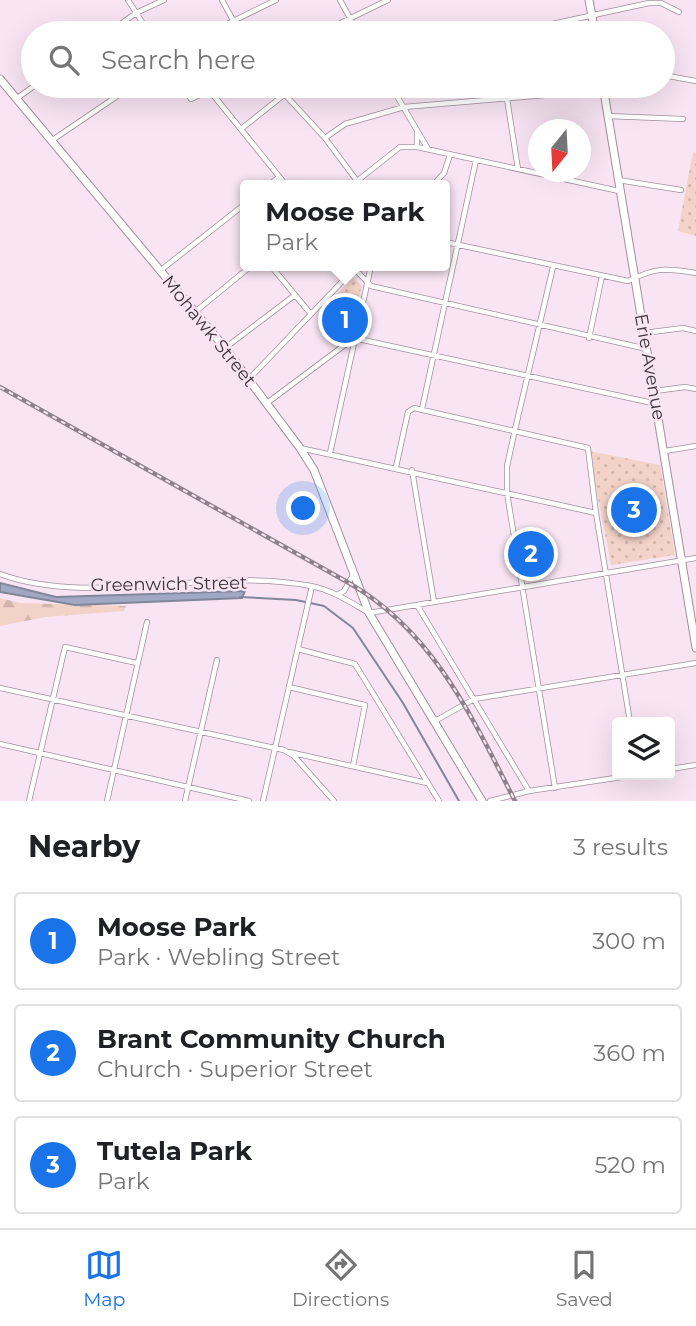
<!DOCTYPE html>
<html lang="en">
<head>
<meta charset="utf-8">
<style>
	body { margin:0; font-family:Montserrat,sans-serif; background:#f2f2f2; color:#202124 }
	.controls { position:absolute; right:21px; bottom:21px; display:grid; overflow:hidden; border-radius:7px; box-shadow:0 7px 28px #0002 }
	.controls button { width:63px; height:63px; display:grid; place-items:center; padding:0; border:0; border-bottom:2px solid #e0e0e0; background:#fff; color:#202124; font:35px sans-serif }
	.compass { position:absolute; left:528px; top:119px; width:63px; height:63px; border-radius:50%; background:#fff; box-shadow:0 7px 28px #0002; rotate:198deg }
	.you { position:absolute; left:304px; top:509px; width:24px; height:24px; margin:-18px; border:5px solid #fff; border-radius:50%; background:#1a73e8; box-shadow:0 0 0 10px #1a73e833 }
	.badge { display:grid; place-items:center; width:46px; height:46px; border-radius:50%; background:#1a73e8; color:#fff; font-size:23px; font-weight:700 }
	.pin { position:absolute; translate:-50% -50%; border:4px solid #fff; box-shadow:0 2px 7px #0006 }
	.popup { position:absolute; left:240px; top:180px; width:210px; height:91px; box-sizing:border-box; display:grid; place-content:center; border-radius:7px; background:#fff; filter:drop-shadow(0 2px 5px #0005); font-size:23px; white-space:nowrap; color:#757577 }
	.popup b { font-size:26px; color:#202124 }
	.popup::after { content:''; position:absolute; left:50%; top:100%; margin-left:-14px; border:14px solid transparent; border-top-color:#fff }
	.list { margin:0; padding:0; list-style:none }
	h2 { display:flex; justify-content:space-between; align-items:center; height:91px; margin:0; padding:0 28px; font-size:30px }
	h2 small { font-size:23px; font-weight:400; color:#757577 }
	.list li { display:grid; grid-template-columns:46px 1fr auto; gap:21px; align-items:center; box-sizing:border-box; height:98px; margin:0 14px 14px; padding:0 14px; border:2px solid #e0e0e0; border-radius:7px }
	.list b { display:block; font-size:26px; white-space:nowrap }
	.list p { margin:0; font-size:23px; white-space:nowrap; color:#757577 }
	.list em { font-size:23px; font-style:normal; color:#757577 }
	.icon { flex:none; width:38px; height:38px; fill:none; stroke:currentColor; stroke-width:2; stroke-linecap:round; stroke-linejoin:round }
	.map { position:relative; flex:none; width:696px; height:801px; overflow:hidden }
	.search { position:absolute; background:#fff; box-shadow:0 7px 28px #0002; left:21px; right:21px; top:21px; height:77px; display:flex; align-items:center; gap:18px; box-sizing:border-box; padding:0 24px; border-radius:38px; color:#757577; font-size:26px }
	.sheet { height:427px; background:#fff }
	nav { display:flex; justify-content:space-around; align-items:center; box-sizing:border-box; height:98px; border-top:2px solid #e0e0e0; background:#fff; font-size:19px; color:#757577 }
	nav a { display:grid; justify-items:center; gap:4px }
	nav .on { color:#1a73e8 }
	.map>svg:first-child { display:block }
	.forest { fill:url(#forest-firs) }
	.park { fill:url(#park-dots) }
	.water { fill:#a0a8c3; stroke:#82869a; stroke-width:2 }
	.lines { fill:none; stroke-linecap:round; stroke-linejoin:round }
	.stream { stroke:#82869a; stroke-width:2 }
	.street-casing { stroke:#a18f9d; stroke-width:6 }
	.secondary-casing { stroke:#a18f9d; stroke-width:9 }
	.street { stroke:#fff; stroke-width:4.5 }
	.secondary { stroke:#fff; stroke-width:7 }
	.rail-casing { stroke:#8f818b; stroke-width:4.5 }
	.rail { stroke:#f8e4f3; stroke-width:2; stroke-dasharray:5; stroke-linecap:butt }
	.labels { text-anchor:middle; dominant-baseline:central; stroke-width:5; stroke-linejoin:round; paint-order:stroke }
	.street-label { font-size:18px; fill:#3d353b; stroke:#f8e4f3 }
</style>
</head>
<body>
<div class="map">
<svg width="696" height="801" viewBox="0 0 696 801">
	<defs>
		<pattern id="forest-firs" width="22" height="20" patternUnits="userSpaceOnUse" patternTransform="scale(1.75)"><rect width="22" height="20" fill="#f3d2c8"/><path d="M5 1l3.5 6h-7zM16 11l3.5 6h-7z" fill="#d1b5ad"/></pattern>
		<pattern id="park-dots" width="8" height="8" patternUnits="userSpaceOnUse" patternTransform="scale(1.75)"><rect width="8" height="8" fill="#f3d2c8"/><path d="M2 2h.1M6 6h.1" fill="none" stroke="#d1b5ad" stroke-width="1.8" stroke-linecap="round"/></pattern>
	</defs>
	<rect width="100%" height="100%" fill="#f8e4f3"/>
	<!-- forest -->
	<path class="forest" d="M0,598L20,603L126,606L124,611L45,617L0,626Z"/>
	<!-- park -->
	<path class="park" d="M693,152L696,153V236L678,231Z
		M353,278L362,286L348,337L325,306Z
		M589,451L660,465L675,555L611,565Z"/>
	<!-- water -->
	<path class="water" d="M0,583L56,597L245,591L242,598L75,605L0,592Z"/>
	<g class="lines">
		<!-- stream -->
		<path class="stream" d="M240,597L296,600L324,606L353,628L403,703L459,801"/>
		<!-- street casing -->
		<g class="street-casing">
			<path id="street" d="M128,0L149,33
				M222,0L240,33
				M340,0L358,33
				M108,33L136,13L164,0
				M209,33L276,0
				M320,33L388,0
				M511,33L649,3H661L679,12
				M663,75L696,81
				M182,86L191,99L219,86
				M277,86L325,138L360,185
				M391,86L428,149
				M505,86L518,169
				M210,91L286,185
				M16,99L34,86
				M608,116L683,119
				M241,129L285,94L312,86
				M417,131V147
				M325,138L345,124L404,107L604,90
				M51,141L132,86
				M618,180L681,190
				M269,185L279,177
				M352,185L400,147H417L619,191
				M433,185L444,173L450,155
				M445,242L628,281C656,267 666,268 696,273
				M271,266L310,313
				M352,266L371,286L647,349
				M553,267L514,434L507,466V493L555,788
				M161,270L245,204
				M195,312L251,266
				M644,333L683,328L696,331
				M589,338L602,276
				M225,348L295,295
				M249,379L357,266
				M655,391L685,387L696,389
				M267,403L354,338L657,404
				M422,409L476,160
				M300,448L596,513
				M665,451L696,446
				M330,453L371,266
				M396,467L408,412L414,408L588,448L596,513L630,722
				M412,470L434,602
				M0,574C94,608 213,566 311,586C332,590 350,602 369,613L696,558
				M339,594L344,591L353,575
				M417,605L529,791
				M298,649L355,664L439,801
				M289,687L365,705L353,766
				M0,688L284,750L294,756L334,801
				M435,721L474,699L696,663
				M0,744L249,801
				M289,752L427,783
				M670,769L696,765
				M29,801L65,647L137,663
				M107,801L147,622
				M185,801L217,660
				M263,801L312,586
				M490,801L529,791L635,775"/>
		</g>
		<!-- secondary casing -->
		<g class="secondary-casing">
			<path id="secondary" d="M589,0L595,33
				M0,79L225,348L300,448L314,470L369,613L482,801
				M603,86L696,648"/>
		</g>
		<!-- street -->
		<use href="#street" class="street"/>
		<!-- secondary -->
		<use href="#secondary" class="secondary"/>
		<!-- rail casing -->
		<g class="rail-casing">
			<path id="rail" d="M0,387L349,583C434,632 472,717 515,801"/>
		</g>
		<!-- rail -->
		<use href="#rail" class="rail"/>
	</g>
	<g class="labels">
		<!-- street labels -->
		<g class="street-label">
			<text transform="translate(209 331) rotate(51)">Mohawk Street</text>
			<text transform="translate(650 367) rotate(80)">Erie Avenue</text>
			<text transform="translate(169 584) rotate(-1)">Greenwich Street</text>
		</g>
	</g>
</svg>
<div class="controls">
<button><svg class="icon" aria-label="layers" viewBox="0 0 24 24"><path d="M12 4l9 5-9 5-9-5zM3 14l9 5 9-5"/></svg></button>
</div>
<svg class="compass" viewBox="-18 -18 36 36"><path d="M0-13l5 13h-10z" fill="#e53935"/><path d="M0 13l5-13h-10z" fill="#757577"/></svg>
<div class="you"></div>
<div class="pin badge" style="left:345px;top:320px">1</div>
<div class="popup"><b>Moose Park</b>Park</div>
<div class="pin badge" style="left:531px;top:554px">2</div>
<div class="pin badge" style="left:634px;top:510px">3</div>
<div class="search"><svg class="icon" aria-label="search" viewBox="0 0 24 24"><circle cx="10" cy="10" r="6"/><path d="M15 15l6 6"/></svg>Search here</div>
</div>
<section class="sheet">
<h2>Nearby<small>3 results</small></h2>
<ul class="list">
<li><span class="badge">1</span><div><b>Moose Park</b><p>Park · Webling Street</p></div><em>300 m</em></li>
<li><span class="badge">2</span><div><b>Brant Community Church</b><p>Church · Superior Street</p></div><em>360 m</em></li>
<li><span class="badge">3</span><div><b>Tutela Park</b><p>Park</p></div><em>520 m</em></li>
</ul>
</section>
<nav>
<a class="on"><svg class="icon" aria-label="map" viewBox="0 0 24 24"><path d="M3 6l6-2 6 2 6-2v14l-6 2-6-2-6 2zM9 4v14M15 6v14"/></svg>Map</a>
<a><svg class="icon" aria-label="directions" viewBox="0 0 24 24"><path d="M12 3l9 9-9 9-9-9zM9 14v-3h6M13 9l2 2-2 2"/></svg>Directions</a>
<a><svg class="icon" aria-label="saved" viewBox="0 0 24 24"><path d="M7 4h10v16l-5-4-5 4z"/></svg>Saved</a>
</nav>
</body>
</html>
